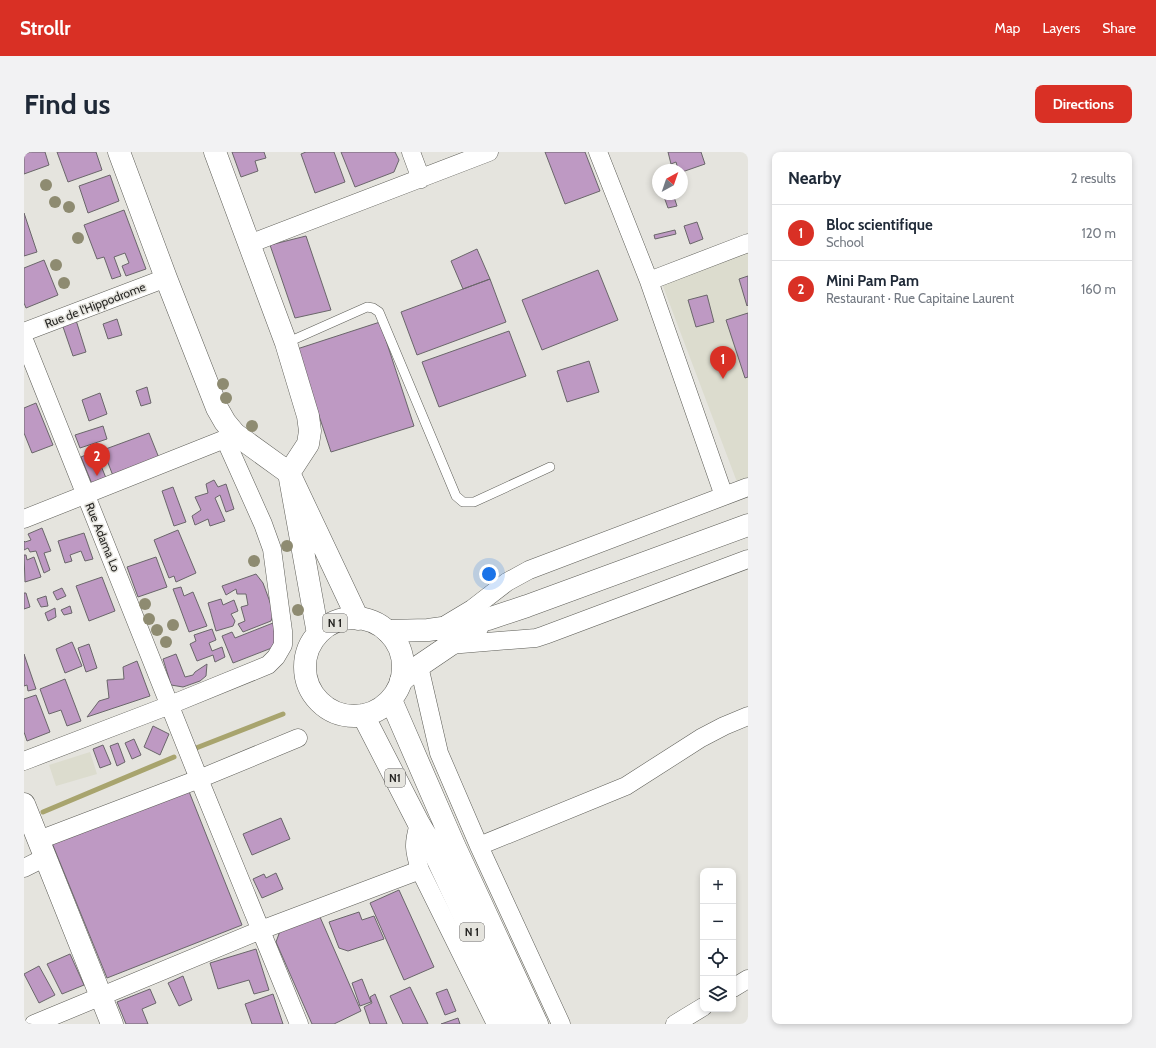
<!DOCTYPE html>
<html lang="en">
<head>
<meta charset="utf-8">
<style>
	body { margin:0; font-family:Cabin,sans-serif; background:#f2f2f3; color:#1f2937 }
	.controls { position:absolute; right:12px; bottom:12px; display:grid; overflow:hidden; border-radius:8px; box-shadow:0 2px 6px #0003 }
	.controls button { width:36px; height:36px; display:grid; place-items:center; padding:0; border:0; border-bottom:1px solid #e0e1e3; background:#fff; color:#1f2937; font:20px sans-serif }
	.compass { position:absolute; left:628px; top:12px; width:36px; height:36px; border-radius:50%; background:#fff; box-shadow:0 2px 6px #0003; rotate:40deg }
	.you { position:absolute; left:465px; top:422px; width:14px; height:14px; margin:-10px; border:3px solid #fff; border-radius:50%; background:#1a73e8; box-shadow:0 0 0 6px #1a73e833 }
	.badge { display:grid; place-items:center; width:26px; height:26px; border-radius:50%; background:#d93025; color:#fff; font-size:13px; font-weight:700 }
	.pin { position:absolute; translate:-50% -33px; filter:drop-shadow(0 1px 2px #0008) }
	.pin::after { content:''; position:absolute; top:21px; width:14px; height:12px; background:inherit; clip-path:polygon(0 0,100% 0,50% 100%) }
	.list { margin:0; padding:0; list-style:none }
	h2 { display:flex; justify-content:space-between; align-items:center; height:52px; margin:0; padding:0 16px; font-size:17px }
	h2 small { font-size:13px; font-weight:400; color:#747a83 }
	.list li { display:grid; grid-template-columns:26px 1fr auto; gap:12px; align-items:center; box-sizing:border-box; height:56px; padding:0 16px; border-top:1px solid #e0e1e3 }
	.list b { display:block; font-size:15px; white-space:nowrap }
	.list p { margin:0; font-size:13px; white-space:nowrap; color:#747a83 }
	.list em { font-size:13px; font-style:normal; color:#747a83 }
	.icon { flex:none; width:22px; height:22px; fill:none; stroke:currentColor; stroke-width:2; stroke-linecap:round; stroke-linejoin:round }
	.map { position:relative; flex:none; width:724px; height:872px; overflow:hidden; border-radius:8px }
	header { display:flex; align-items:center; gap:24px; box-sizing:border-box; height:56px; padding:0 20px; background:#d93025; color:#fff }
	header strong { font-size:19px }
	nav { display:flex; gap:22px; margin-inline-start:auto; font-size:14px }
	.intro { display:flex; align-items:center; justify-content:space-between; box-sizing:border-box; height:96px; padding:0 24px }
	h1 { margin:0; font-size:28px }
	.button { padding:10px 18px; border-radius:8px; background:#d93025; color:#fff; font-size:14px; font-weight:700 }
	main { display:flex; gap:24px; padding:0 24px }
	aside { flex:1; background:#fff; border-radius:8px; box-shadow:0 2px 6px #0003 }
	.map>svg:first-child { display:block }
	.built { fill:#dcdcce }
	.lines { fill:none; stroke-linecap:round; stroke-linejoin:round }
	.stream { stroke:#a8a46e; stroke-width:5 }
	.building { fill:#be99c3; stroke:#6a666a }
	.service-casing { stroke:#5d5d57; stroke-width:10 }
	.minor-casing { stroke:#5d5d57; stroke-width:19 }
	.tertiary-casing { stroke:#5d5d57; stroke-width:23 }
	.trunk-casing { stroke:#5d5d57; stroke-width:23 }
	.service { stroke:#fff; stroke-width:9 }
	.minor { stroke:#fff; stroke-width:18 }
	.tertiary { stroke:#fff; stroke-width:22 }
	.trunk { stroke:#fff; stroke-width:22 }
	.tree { fill:#8e8b71 }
	.labels { text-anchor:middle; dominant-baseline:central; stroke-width:3; stroke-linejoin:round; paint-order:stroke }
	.shield { fill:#e5e4de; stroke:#605f5c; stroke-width:1 }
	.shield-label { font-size:11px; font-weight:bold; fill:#272624 }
	.street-label { font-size:12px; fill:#272624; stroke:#e5e4de }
</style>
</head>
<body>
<header>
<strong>Strollr</strong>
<nav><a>Map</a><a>Layers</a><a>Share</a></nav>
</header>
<div class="intro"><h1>Find us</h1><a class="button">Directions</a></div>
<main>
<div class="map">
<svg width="724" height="872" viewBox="0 0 724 872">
	<rect width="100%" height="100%" fill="#e5e4de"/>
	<!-- built -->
	<path class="built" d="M724,99V325L713,330L637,129Z
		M66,600L73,622L32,634L25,613Z"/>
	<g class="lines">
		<!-- stream -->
		<path class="stream" d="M167,598L259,562
			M19,660L150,605"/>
	</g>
	<!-- building -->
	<path class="building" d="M7,0H21L25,13L0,22V2Z
		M33,0H72L78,18L44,30Z
		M208,0H240L242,6L231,9L234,19L217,25Z
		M282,0H310L321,30L291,41L277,2Z
		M317,0H371L375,8L370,20L331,35Z
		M521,0H561L576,39L541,52Z
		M644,0H677L681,12L658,20V18H652L654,17L652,10L647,12Z
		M86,23L95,49L64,61L55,34Z
		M639,42H649L653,54L644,56Z
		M100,58L122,117L102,124L98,114L105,111L101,101L90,105L97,124L88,127L80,105L73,107L60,73Z
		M0,61L13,100L0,104Z
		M673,70L679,87L666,92L660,74Z
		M651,78L652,82L631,87L630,83Z
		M282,84L307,158L271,166L246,93Z
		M453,97L466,127L439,137L427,109Z
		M20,108L34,143L2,156L0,151V116Z
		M574,118L594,168L518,198L498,148Z
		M724,124V153L723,154L715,127Z
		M466,127L482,170L393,203L377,160Z
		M683,143L690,170L672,175L664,148Z
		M724,161V225L721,226L702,168Z
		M51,165L62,200L49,204L37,169Z
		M93,167L98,183L84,187L79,172Z
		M356,170L390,274L307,300L273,197Z
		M485,179L502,224L415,255L398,210Z
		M565,209L575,240L543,250L533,219Z
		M123,235L127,251L117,254L112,239Z
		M76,241L83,262L65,269L58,248Z
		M12,251L29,293L8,301L0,281V256Z
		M79,274L83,287L56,296L51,283Z
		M125,281L137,311L91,329L79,298Z
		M71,299L82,326L68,332L57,305Z
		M190,328L194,335L202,332L210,357L202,360L196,343L191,346L201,369L186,374L184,367L171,373L168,364L177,358L171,345L184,341L182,332Z
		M149,335L162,370L150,374L138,339Z
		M18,376L27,399L20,401L26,418L20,421L12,399L6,400L4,396L0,398V389L1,390L7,388L4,382Z
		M154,378L172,421L152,430L150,424L145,426L130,388Z
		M60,381L69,407L61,409L57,399L46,403L48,409L41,411L34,389Z
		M0,403H2L3,408L10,405L17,425L1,430Z
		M132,405L143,435L114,445L103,415Z
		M232,422L239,431L250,461L247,469L219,480L214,472L221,469L217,455L224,453L222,442H213L212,437L202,443L198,434Z
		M78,425L91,459L65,469L52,434Z
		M157,435L160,444L169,440L183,474L165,480L149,437Z
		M38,436L42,444L33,448L29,440Z
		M0,441H2L6,455L0,457Z
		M22,444L24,454L17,455L13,447Z
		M197,447L199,453L210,448L214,459L207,462L211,469L209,474L192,479L184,451Z
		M46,454L48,461L40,463L37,458Z
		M31,456L32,465L24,469L21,461Z
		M249,471L258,492L209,511L198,484L208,480L211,486Z
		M188,477L192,488L185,491L188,499L198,495L201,505L191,510L189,503L173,509L166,492L172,489L170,483Z
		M48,490L58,514L41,521L32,497Z
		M65,492L73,516L62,520L54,496Z
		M0,502L12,537L4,539L3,533L0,534Z
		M152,502L161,525L169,523L171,520L183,512L182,524L176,529L159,535L147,533L139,507Z
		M113,509L126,544L63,565L75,549L85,546L83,528L100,527L99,515Z
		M41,527L57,569L43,574L37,558L25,562L16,537Z
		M12,543L26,580L3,589L0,580V547Z
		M129,574L145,582L136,603L120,595Z
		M110,587L117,603L108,607L101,591Z
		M94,591L101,610L93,614L86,594Z
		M79,593L87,612L76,616L69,597Z
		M164,637L218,773L83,826L28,691Z
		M257,666L266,687L228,703L219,682Z
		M252,721L259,737L238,746L229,727L240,722L242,726Z
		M375,738L410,815L380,828L346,751Z
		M335,760L338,768L350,764L360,787L324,799L315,796L305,770Z
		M296,765L337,859L310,872H288L252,790L256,779Z
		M232,797L245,838L230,842L225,828L194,837L186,811Z
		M46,802L60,833L38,842L23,812Z
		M15,814L31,843L15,851L0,822Z
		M159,824L168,848L155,854L144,831Z
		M338,827L347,850L336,854L328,831Z
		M386,835L404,872H379L366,844Z
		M126,837L132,851L118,857L124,872H102L93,850Z
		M423,837L432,859L421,863L412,841Z
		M249,842L259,872H228L221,852Z
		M351,842L363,872H346L340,855L348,851L346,845Z
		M434,866L436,872H417Z"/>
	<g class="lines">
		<!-- service casing -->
		<g class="service-casing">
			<path id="service" d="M262,191L343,155L349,156L355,160L432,344L439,350H450L526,315"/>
		</g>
		<!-- minor casing -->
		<g class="minor-casing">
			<path id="minor" d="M387,0L397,27
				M574,0L625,129L700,344
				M225,92L465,0
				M625,129L724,91
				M0,180L142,126
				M0,188L175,627L275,872
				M0,367L201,287
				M423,472L448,457L483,430L505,418L724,335
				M425,493L512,486L521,483L724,407
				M395,514L415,601L455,694L537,872
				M0,609L146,553L244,513L252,505L259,493V479L248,397L239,372L201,287L211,282
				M395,672C389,692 390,698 396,718L472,872
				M15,688L175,627L274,586
				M455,694L602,634L677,586L700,574L724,564
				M0,716L22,705
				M709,836L724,827
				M10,872L237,778L396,718
				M651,872L679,855"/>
		</g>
		<!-- tertiary casing -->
		<g class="tertiary-casing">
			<path id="tertiary" d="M363,479L404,478L433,474L464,467L503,454L724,373
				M377,529L395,514L454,474
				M0,652L88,872"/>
		</g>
		<!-- trunk casing -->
		<g class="trunk-casing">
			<path id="trunk" d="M95,0L142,126L193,256L201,270L211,282L265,321L334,467
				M191,0L262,191L284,264L286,279L284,292L265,321L294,482
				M281 515a49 49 0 1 1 98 0a49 49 0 1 1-98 0Z
				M367,548L430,693L513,872
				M339,563L395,672L404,687L491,872"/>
		</g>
		<!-- service -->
		<use href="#service" class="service"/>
		<!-- minor -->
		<use href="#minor" class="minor"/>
		<!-- tertiary -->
		<use href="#tertiary" class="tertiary"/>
		<!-- trunk -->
		<use href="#trunk" class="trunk"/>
	</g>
	<!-- trees -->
	<g class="tree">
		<circle cx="22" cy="33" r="6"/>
		<circle cx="31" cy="50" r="6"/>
		<circle cx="45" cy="55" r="6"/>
		<circle cx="54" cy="86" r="6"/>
		<circle cx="32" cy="113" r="6"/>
		<circle cx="40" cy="131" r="6"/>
		<circle cx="199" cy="232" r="6"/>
		<circle cx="202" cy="246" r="6"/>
		<circle cx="228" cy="274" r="6"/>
		<circle cx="263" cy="394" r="6"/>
		<circle cx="230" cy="409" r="6"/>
		<circle cx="121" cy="452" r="6"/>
		<circle cx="274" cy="458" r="6"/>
		<circle cx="125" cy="467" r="6"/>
		<circle cx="149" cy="473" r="6"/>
		<circle cx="133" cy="478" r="6"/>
		<circle cx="142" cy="490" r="6"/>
	</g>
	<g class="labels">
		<!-- shield labels -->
		<g class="shield">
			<rect x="299" y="462" width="24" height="18" rx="3"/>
			<rect x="361" y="617" width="20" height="18" rx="3"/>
			<rect x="436" y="771" width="24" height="18" rx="3"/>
		</g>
		<g class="shield-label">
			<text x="311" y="471">N 1</text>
			<text x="371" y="626">N1</text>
			<text x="448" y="780">N 1</text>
		</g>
		<!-- street labels -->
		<g class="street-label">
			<text transform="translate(71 153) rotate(-21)">Rue de l'Hippodrome</text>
			<text transform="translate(79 385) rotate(68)">Rue Adama Lo</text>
		</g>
	</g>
</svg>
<div class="controls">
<button>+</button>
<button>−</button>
<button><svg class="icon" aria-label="locate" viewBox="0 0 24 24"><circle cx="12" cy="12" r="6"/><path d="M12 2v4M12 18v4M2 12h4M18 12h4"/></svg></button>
<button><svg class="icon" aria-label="layers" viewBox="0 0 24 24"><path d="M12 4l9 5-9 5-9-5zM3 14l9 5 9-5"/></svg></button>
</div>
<svg class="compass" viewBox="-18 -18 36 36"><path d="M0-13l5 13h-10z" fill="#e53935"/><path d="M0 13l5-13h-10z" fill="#747a83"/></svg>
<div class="you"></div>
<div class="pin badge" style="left:699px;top:227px">1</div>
<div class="pin badge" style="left:73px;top:324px">2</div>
</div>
<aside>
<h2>Nearby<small>2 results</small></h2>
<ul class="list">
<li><span class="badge">1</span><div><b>Bloc scientifique</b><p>School</p></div><em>120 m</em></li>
<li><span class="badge">2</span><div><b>Mini Pam Pam</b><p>Restaurant · Rue Capitaine Laurent</p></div><em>160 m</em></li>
</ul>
</aside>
</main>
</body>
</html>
